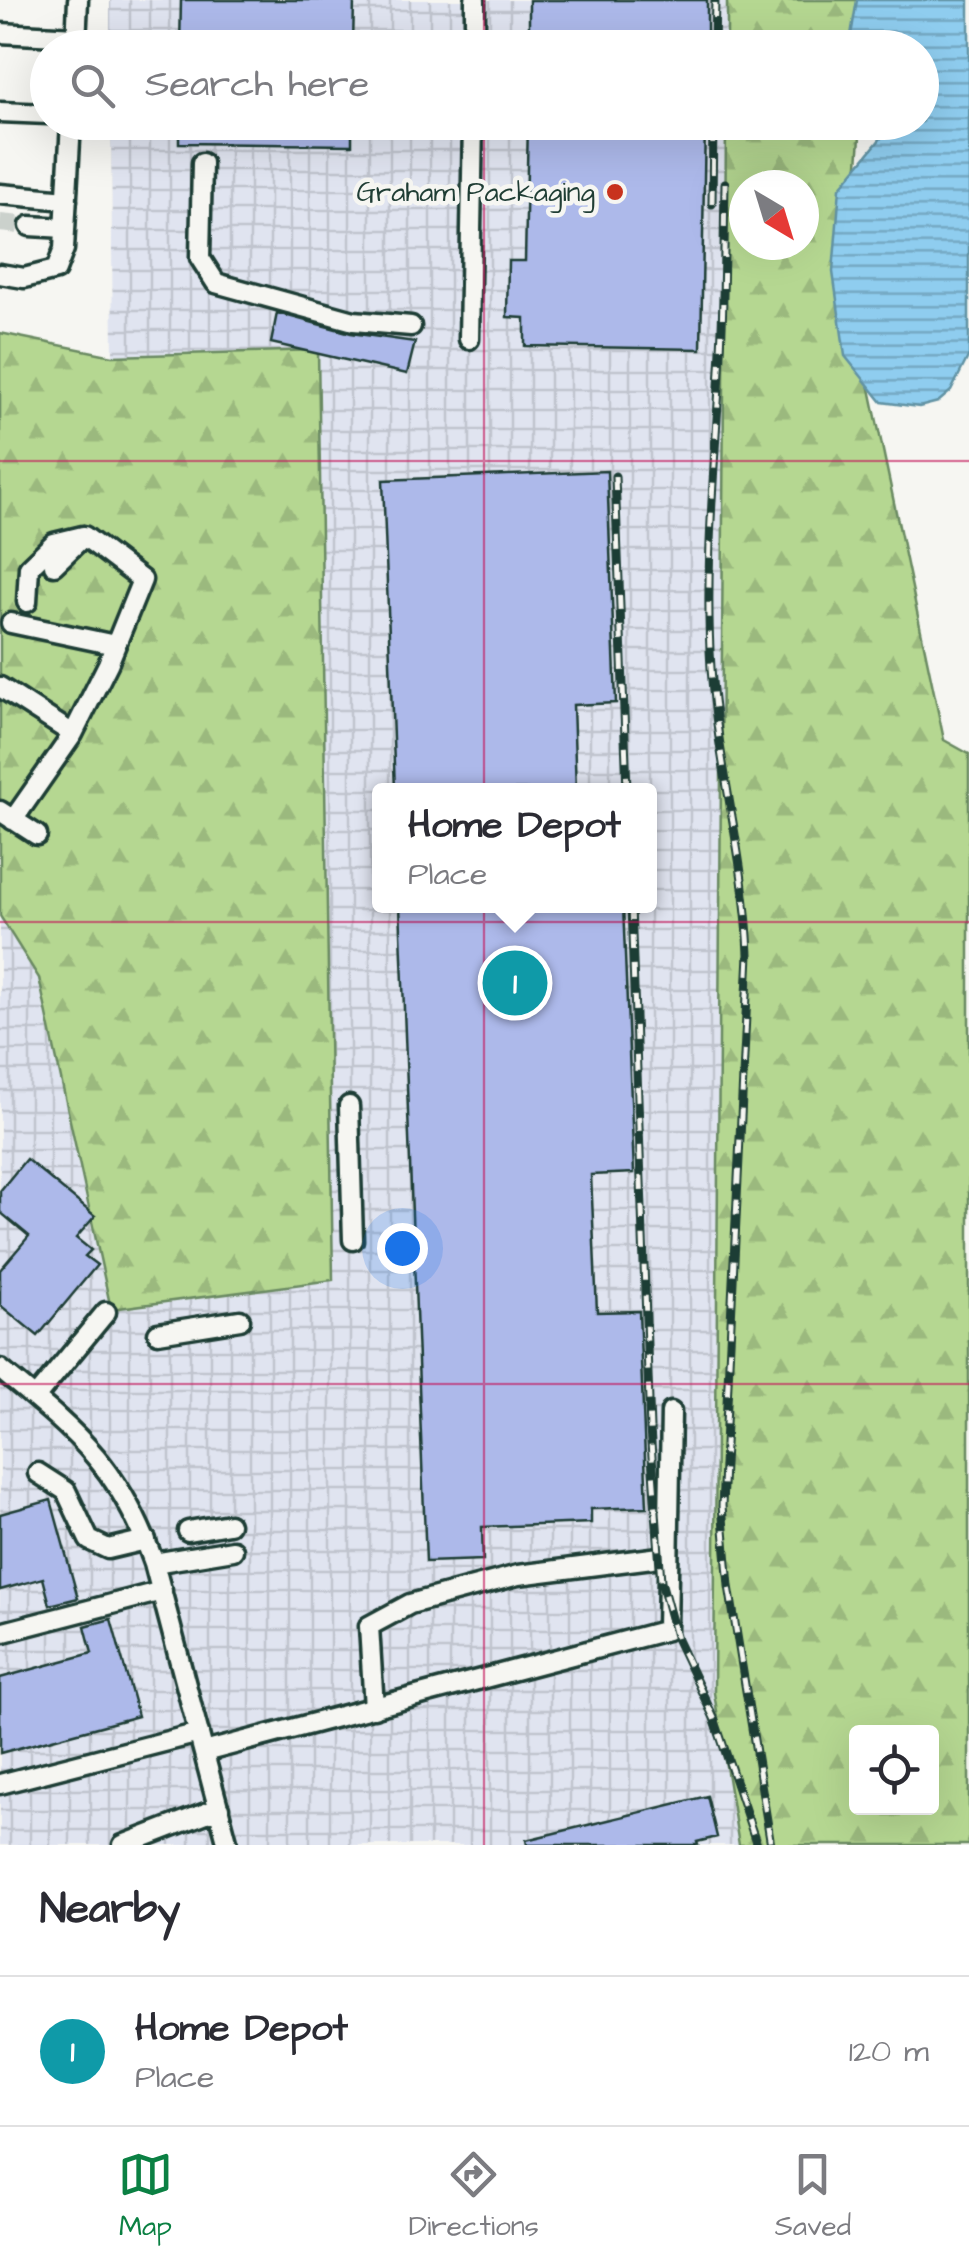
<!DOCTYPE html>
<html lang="en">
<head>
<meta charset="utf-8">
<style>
	body { margin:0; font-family:"Architects Daughter",sans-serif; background:#f7f7f7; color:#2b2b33 }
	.controls { position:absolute; right:30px; bottom:30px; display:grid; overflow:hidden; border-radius:10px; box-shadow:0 10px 40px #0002 }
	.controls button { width:90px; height:90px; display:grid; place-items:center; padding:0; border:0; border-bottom:2px solid #e1e1e2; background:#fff; color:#2b2b33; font:50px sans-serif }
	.compass { position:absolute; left:729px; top:170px; width:90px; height:90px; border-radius:50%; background:#fff; box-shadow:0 10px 40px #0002; rotate:142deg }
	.you { position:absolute; left:402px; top:1248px; width:35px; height:35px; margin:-25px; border:8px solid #fff; border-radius:50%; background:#1a73e8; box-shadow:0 0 0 15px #1a73e833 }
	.badge { display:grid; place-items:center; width:65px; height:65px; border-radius:50%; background:#0b8043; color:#fff; font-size:32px; font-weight:700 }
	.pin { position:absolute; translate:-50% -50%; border:5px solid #fff; box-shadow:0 2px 10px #0006 }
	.popup { position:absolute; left:372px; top:783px; width:285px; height:130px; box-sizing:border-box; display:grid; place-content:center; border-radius:10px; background:#fff; filter:drop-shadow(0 2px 8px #0005); font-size:32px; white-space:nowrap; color:#7c7c81 }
	.popup b { font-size:38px; color:#2b2b33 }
	.popup::after { content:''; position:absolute; left:50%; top:100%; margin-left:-20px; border:20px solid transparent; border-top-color:#fff }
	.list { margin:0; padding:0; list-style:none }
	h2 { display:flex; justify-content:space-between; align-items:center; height:130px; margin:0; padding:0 40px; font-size:42px }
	h2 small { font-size:32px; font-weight:400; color:#7c7c81 }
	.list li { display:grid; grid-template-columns:65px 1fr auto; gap:30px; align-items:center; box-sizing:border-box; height:150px; padding:0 40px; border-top:2px solid #e1e1e2 }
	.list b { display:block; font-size:38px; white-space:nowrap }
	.list p { margin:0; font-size:32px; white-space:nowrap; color:#7c7c81 }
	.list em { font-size:32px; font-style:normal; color:#7c7c81 }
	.icon { flex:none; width:55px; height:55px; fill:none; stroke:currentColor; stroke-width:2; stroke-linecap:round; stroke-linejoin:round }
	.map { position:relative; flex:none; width:969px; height:1845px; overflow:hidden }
	.search { position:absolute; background:#fff; box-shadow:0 10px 40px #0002; left:30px; right:30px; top:30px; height:110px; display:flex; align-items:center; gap:25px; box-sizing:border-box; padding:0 35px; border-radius:55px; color:#7c7c81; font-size:38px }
	.sheet { height:280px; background:#fff }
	nav { display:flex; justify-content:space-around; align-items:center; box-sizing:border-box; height:140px; border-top:2px solid #e1e1e2; background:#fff; font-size:28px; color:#7c7c81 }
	nav a { display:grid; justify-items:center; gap:5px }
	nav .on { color:#0b8043 }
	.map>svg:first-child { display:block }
	.industrial { fill:url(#industrial-grid); fill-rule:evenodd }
	.forest { fill:url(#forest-firs); stroke:#6a8a62; stroke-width:2.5; fill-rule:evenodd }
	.water { fill:url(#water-rules); stroke:#6293a4; stroke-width:2.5 }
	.building { fill:#adb9ea; stroke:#1f3d34; stroke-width:2.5 }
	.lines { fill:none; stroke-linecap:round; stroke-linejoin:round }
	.minor-tunnel { stroke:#cbd1cc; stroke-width:18; stroke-dasharray:18 9; stroke-linecap:butt }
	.minor-casing { stroke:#1f3d34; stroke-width:25 }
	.minor { stroke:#f6f6f2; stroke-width:18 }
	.rail-casing { stroke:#1f3d34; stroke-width:9 }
	.rail { stroke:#f6f6f2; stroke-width:5; stroke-dasharray:15; stroke-linecap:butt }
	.grid { fill:none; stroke:#c2185b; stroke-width:2.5; stroke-opacity:0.55 }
	.poi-dot { fill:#c8321e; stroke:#f6f6f2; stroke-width:4 }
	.labels { text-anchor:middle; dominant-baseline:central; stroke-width:9; stroke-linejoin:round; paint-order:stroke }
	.poi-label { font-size:28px; fill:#1f3d34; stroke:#f6f6f2; text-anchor:end }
</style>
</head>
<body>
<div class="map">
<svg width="969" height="1845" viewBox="0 0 969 1845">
	<defs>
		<pattern id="industrial-grid" width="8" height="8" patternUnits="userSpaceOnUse" patternTransform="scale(2.5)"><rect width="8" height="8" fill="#e0e4f0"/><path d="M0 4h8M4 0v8" fill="none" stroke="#c0c4ce"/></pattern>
		<pattern id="forest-firs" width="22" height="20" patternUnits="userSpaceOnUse" patternTransform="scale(2.5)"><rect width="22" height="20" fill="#b5d791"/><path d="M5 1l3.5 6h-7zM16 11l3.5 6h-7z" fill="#9bb97e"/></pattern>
		<pattern id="water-rules" width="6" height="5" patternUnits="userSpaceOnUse" patternTransform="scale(2.5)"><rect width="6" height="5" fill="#8fcdef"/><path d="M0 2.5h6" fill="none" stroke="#74a8c2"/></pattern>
	</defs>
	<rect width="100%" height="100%" fill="#f6f6f2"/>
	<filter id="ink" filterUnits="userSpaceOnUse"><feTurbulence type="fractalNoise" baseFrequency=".01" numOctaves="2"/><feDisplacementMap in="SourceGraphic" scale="20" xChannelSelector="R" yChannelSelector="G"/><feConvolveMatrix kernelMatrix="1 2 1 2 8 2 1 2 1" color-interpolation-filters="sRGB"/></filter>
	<g filter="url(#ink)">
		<!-- industrial -->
		<path class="industrial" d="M110,0H727V47H110Z
			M111,123H726L714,1693L739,1845H0V916L39,977L111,1309L317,350L113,356ZM380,790H650V906H380Z"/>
		<!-- forest -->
		<path class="forest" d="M727,0H870L866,47L727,48Z
			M726,123H861L849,289L944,740L969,754V1845H739L714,1693ZM744,185H804V245H744ZM856,1732H932V1808H856Z
			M0,333L113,356L318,350L333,1280L111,1309L39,978L0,916Z"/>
		<!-- water -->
		<path class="water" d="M857,0H969V355L951,391L938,402L919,407L882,402L845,356L833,272L840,188L881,138L865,123L922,122V48L849,47Z"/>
		<!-- building -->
		<path class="building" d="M181,0H354L353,48H180Z
			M529,0H707V48H512V34H529Z
			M179,122H352V145L179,143Z
			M528,122H705L701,349L525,346V318L507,317L508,261H525Z
			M277,313L351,333L415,342L407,374L271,343Z
			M607,471L616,703L573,705L576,790H395L383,480Z
			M400,906H623L634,1173L591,1175L597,1312L639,1311L647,1507L591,1509V1523L482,1527L483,1560L426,1562L414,1260L400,1261L399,1240H413Z
			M26,1159L95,1216L76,1238L91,1250L85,1256L97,1265L38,1336L0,1305V1270L29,1236L0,1212V1191Z
			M51,1500L78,1598L50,1605L43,1578L0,1590V1514Z
			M111,1619L138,1716L0,1753V1678L92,1653L85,1626Z
			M707,1796L717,1837L697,1842L698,1845H527L526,1840Z"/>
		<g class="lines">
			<!-- minor-tunnel -->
			<path class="minor-tunnel" d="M0,223L30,226"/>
			<!-- minor casing -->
			<g class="minor-casing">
				<path id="minor" d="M0,33L76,37
					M76,44L78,0
					M475,48V0
					M0,112L48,114
					M202,163L200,258L216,283L354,321L411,326
					M0,194L67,200
					M30,226L65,228
					M0,274L24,278L56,270L64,249L71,122
					M469,339L473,122
					M27,602L29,567L54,543L83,536
					M11,623L115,645
					M0,687L73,734
					M0,811L37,835
					M13,820L73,734L108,664L142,580L84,536L54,565
					M349,1106L353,1240
					M158,1333L240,1320
					M0,1369C77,1433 119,1465 154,1563L228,1845
					M35,1398L106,1312
					M38,1473L66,1491L89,1540L108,1549L146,1540
					M188,1531L229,1524
					M154,1563L233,1550
					M0,1633L162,1591
					M374,1708L369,1626L410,1604L518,1575L668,1556
					M204,1752L667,1630L671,1412
					M0,1784L199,1733
					M123,1845L219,1808"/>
			</g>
			<!-- minor -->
			<use href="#minor" class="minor"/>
			<!-- rail casing -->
			<g class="rail-casing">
				<path id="rail" d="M714,48L715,0
					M725,183C724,238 724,294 721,350C716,454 704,564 711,668C718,765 745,858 749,954L722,1506L729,1586L771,1845
					M712,204L713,122
					M615,476L627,790
					M631,906L650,1429L661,1581L677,1640L714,1718L757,1845"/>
			</g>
			<!-- rail -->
			<use href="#rail" class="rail"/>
		</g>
	</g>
	<!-- grid -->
	<path class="grid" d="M484,0V48M484,122V1845M0,461H969M0,922H969M0,1384H969"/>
	<!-- markers -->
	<circle class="poi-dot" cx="615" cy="192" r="10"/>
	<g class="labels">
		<!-- poi labels -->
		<g class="poi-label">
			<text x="595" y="192">Graham Packaging</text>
		</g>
	</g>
</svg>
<div class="controls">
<button><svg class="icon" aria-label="locate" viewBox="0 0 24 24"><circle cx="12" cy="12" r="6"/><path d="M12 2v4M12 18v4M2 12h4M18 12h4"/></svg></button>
</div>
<svg class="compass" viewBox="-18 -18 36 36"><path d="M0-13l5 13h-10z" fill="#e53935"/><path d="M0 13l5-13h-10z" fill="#7c7c81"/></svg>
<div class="you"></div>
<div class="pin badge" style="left:515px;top:983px;background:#0f9aa8">1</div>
<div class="popup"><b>Home Depot</b>Place</div>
<div class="search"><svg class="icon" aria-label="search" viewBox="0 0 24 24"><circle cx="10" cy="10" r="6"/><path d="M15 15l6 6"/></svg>Search here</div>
</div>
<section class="sheet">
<h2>Nearby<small></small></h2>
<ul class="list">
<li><span class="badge" style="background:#0f9aa8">1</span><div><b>Home Depot</b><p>Place</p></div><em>120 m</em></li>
</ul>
</section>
<nav>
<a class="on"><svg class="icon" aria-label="map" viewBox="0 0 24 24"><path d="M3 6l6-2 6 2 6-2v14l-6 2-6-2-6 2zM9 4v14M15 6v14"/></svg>Map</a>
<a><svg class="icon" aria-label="directions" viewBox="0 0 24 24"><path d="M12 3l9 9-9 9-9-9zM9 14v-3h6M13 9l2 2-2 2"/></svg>Directions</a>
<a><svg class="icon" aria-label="saved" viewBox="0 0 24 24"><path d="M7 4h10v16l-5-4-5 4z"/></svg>Saved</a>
</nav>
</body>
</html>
